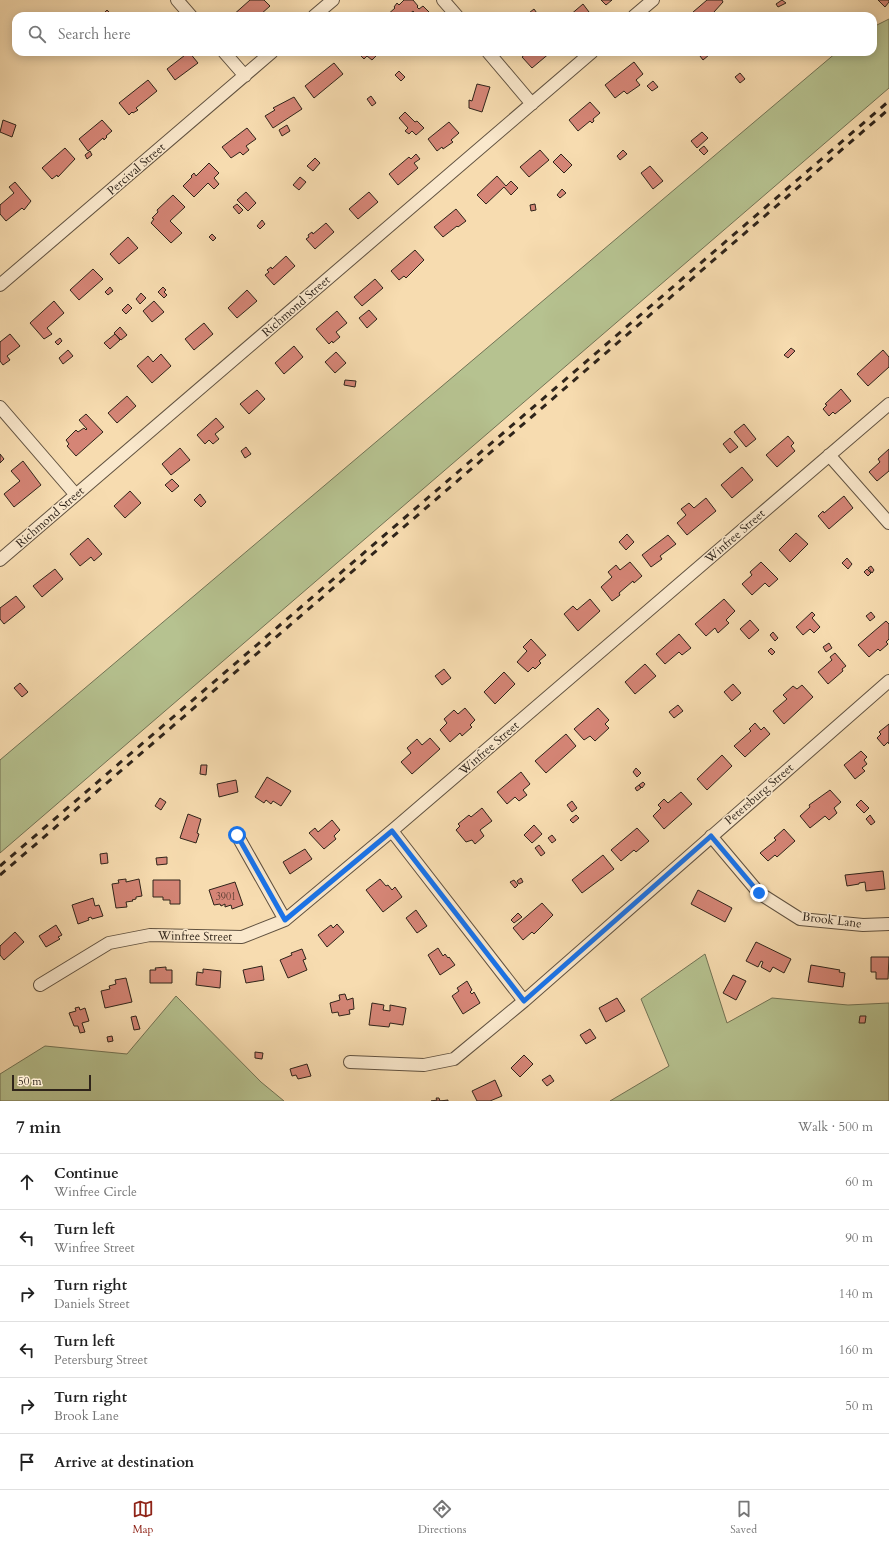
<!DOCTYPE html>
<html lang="en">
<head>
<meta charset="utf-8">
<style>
	body { margin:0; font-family:Cardo,serif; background:#f2f2f2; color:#222 }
	.scale { position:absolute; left:12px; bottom:10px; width:79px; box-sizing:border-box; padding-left:4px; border:2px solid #2f241a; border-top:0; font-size:11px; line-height:14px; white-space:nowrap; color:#2f241a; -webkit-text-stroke:3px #fae8cc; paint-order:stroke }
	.stop { position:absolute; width:12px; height:12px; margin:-9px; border:3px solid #1a73e8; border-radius:50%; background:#fff }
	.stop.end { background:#1a73e8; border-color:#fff; box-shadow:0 1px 4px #0008 }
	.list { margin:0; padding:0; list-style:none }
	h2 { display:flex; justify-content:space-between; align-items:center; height:52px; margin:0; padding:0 16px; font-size:17px }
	h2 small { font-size:13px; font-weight:400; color:#767676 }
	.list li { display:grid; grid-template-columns:26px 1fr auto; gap:12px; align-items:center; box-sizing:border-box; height:56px; padding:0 16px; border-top:1px solid #e0e0e0 }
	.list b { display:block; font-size:15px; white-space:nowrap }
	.list p { margin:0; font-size:13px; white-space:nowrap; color:#767676 }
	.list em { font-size:13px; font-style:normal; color:#767676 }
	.icon { flex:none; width:22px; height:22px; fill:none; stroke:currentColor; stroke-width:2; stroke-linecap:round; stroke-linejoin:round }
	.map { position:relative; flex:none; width:889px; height:1101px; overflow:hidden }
	.search { position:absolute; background:#fff; box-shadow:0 2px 10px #0003; left:12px; right:12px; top:12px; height:44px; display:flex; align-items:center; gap:10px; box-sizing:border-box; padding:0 14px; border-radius:12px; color:#767676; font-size:15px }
	.sheet { height:388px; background:#fff }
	nav { display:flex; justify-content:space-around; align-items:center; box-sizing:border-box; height:56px; border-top:1px solid #e0e0e0; background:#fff; font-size:11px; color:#767676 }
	nav a { display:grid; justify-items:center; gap:2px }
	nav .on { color:#8f2418 }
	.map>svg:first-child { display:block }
	.green { fill:#b6c290; stroke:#727355 }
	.building { fill:#d58576; stroke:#2f241a }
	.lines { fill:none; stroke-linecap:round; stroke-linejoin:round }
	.minor-casing { stroke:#615240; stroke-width:14 }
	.minor { stroke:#fae8cc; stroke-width:12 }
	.rail { stroke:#2f241a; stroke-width:3; stroke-dasharray:7 7; stroke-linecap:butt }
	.route { stroke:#1a73e8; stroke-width:5 }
	.labels { text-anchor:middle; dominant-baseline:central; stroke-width:3; stroke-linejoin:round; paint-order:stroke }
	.number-label { font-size:10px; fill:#583c31 }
	.street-label { font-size:12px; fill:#2f241a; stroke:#fae8cc }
</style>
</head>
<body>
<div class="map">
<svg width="889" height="1101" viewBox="0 0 889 1101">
	<rect width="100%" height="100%" fill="#f7dcb0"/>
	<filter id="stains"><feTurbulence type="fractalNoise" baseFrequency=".005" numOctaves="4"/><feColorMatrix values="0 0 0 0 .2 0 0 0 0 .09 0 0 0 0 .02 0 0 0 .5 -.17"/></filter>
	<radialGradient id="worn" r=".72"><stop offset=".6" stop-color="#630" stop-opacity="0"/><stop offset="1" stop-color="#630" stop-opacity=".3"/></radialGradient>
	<!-- green -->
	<path class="green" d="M889,19V88L0,853V760L837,52H873V27Z
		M705,954L727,1023L772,998L848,1005L889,1003V1101H610L669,1066L641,999Z
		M176,996L261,1082L284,1101H0V1074L45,1046L127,1054Z"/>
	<!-- building -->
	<path class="building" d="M250,0H264L270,6L260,15L258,14L255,16H232Z
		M404,0H413L418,6L417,7L419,9L423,6L433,16H414L413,15L415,13L413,11L407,16H386L395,8L394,7L397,3L399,5Z
		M601,0H612L606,5Z
		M707,0H722L723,2L714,12L718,16H696L693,12Z
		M782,0L786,3L778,7L776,4Z
		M878,0H889V2L885,7Z
		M583,4L592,16H569Z
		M534,9L539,16H525Z
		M107,10L113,16H101Z
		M189,52L198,63L175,80L167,69Z
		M357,52H380L372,60L367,56L364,59Z
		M528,52H551L532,68L522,57Z
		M705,52L709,55L703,60L700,56Z
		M634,62L643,74L636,80L640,85L627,94L624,91L615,98L605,85Z
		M334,63L343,74L314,98L305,86Z
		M399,71L405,77L401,81L395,75Z
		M740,73L745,79L740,83L735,77Z
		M148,80L157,91L136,108L138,110L133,113L132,112L129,115L119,103Z
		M653,81L658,87L652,91L647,86Z
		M477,84L490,87L482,112L469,108V100L472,101Z
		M371,96L376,103L372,106L367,99Z
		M294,97L302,109L273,128L265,116L275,110L273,108Z
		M590,102L600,113L593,119L594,121L592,123L590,121L578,131L569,120Z
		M405,112L415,122L417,121L424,128L416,135L412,131L409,134L405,131L408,128L399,118Z
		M3,120L16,125L12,137L0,132Z
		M102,120L112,131L106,136L107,137L104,140L103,138L88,151L79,139Z
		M449,122L459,133L451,140L453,142L443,149L442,147L437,151L428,139Z
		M287,125L290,131L282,136L279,130Z
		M247,128L256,139L246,146L249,150L243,155L240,152L231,158L222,147Z
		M702,132L708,138L697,148L691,141Z
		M704,146L708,151L704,155L699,150Z
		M65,148L75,159L58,177L57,175L52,179L42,168Z
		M540,150L549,160L529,177L520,167Z
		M623,150L627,154L620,160L617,156Z
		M90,151L92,155L87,159L85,155Z
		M416,154L420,159L414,163L418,168L398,185L389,174L409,157L411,159Z
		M561,154L572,165L564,173L553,162Z
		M315,158L320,163L313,171L307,166Z
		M209,163L219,173L214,178L219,184L214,189L208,183L194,197L183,186L192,177L191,176L194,173L196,176Z
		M650,166L663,181L653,189L641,173Z
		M497,176L506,186L511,181L518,188L511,195L504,187L486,204L477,195Z
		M300,177L306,182L299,190L293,185Z
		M15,182L31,201L24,210L22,208L6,221L0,214V205L14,193L9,187Z
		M562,189L566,193L560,198L557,195Z
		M246,192L256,203L248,211L237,200Z
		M369,192L378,202L358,219L349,209Z
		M173,195L185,207L170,221L182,233L171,243L151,223L154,219L152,218L158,212L157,210Z
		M237,204L243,210L239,214L233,207Z
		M535,204L536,210L531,211L530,205Z
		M456,209L466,221L458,227L457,226L443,237L434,227Z
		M262,220L265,224L260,229L257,226Z
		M326,223L334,232L315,249L306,239L309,237L308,235L312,232L313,234Z
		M212,234L216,238L213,241L209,237Z
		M128,237L138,248L119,264L110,254Z
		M415,250L424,260L406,278L404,276L399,280L391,271Z
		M286,256L295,266L274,285L265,275L269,272L267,270L271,267L272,269Z
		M93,269L103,279L79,300L70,290Z
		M375,279L383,288L362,306L354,297Z
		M110,287L113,291L108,295L105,292Z
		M163,287L166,290L164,292L167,295L164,298L158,292Z
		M247,290L257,301L237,318L228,308Z
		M141,293L146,298L140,304L136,299Z
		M54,301L64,313L47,328L52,334L44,339L30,323Z
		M154,301L164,312L152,322L143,311Z
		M128,304L132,308L126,314L122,310Z
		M369,310L377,319L367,328L359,318Z
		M337,311L347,323L336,332L340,337L333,343L332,341L329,344L316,329Z
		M204,323L213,334L194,350L185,339Z
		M120,327L127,335L121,340L114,333Z
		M10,334L20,346L7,356L10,360L3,365L0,361V342Z
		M115,334L120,340L110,349L104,343Z
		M60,338L62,341L58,345L55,342Z
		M294,346L303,357L284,374L275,363Z
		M791,348L795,351L788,358L784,355Z
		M68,350L73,356L63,364L59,358Z
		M883,350L889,357V367L868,386L857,374Z
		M336,352L346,363L335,373L325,362Z
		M161,354L171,366L152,383L137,366L148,356L153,362Z
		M345,380L356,381L355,387L344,385Z
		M841,389L851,401L835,414L833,412L829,416L823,409L827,405L825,404Z
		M257,390L265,399L249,414L240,404Z
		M127,396L136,406L117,423L108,413Z
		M86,414L103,432L76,456L67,446L69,444L66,440L76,430L78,432L84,428L86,430L87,429L79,420Z
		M216,418L224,427L215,434L219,439L213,444L209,440L205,444L197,435Z
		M744,424L756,439L746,447L734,432Z
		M788,436L794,443L791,446L795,451L777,467L766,455Z
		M730,438L738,447L730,453L723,444Z
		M246,447L251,454L245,458L241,451Z
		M180,448L190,460L171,475L162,464Z
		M889,449V471L877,481L869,472L880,462L878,459Z
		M0,454L4,459L0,463Z
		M23,461L41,485L14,507L4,494L20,481L11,471Z
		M742,467L753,480L732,498L721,485Z
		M172,479L179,486L172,492L165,485Z
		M130,491L141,503L125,518L114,506Z
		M200,494L206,502L201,507L194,500Z
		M844,496L853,508L829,529L818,516L823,511L824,513Z
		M706,498L716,511L687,535L677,523L686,515L681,509L689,503L694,508Z
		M796,533L808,544L790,562L779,550Z
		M627,534L634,542L626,550L619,542Z
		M668,535L676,544L660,556L662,559L651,567L642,555Z
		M88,538L102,554L94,561L91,557L80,566L70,554Z
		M847,558L852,564L848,569L842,563Z
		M630,562L642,576L634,583L633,581L619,593L620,595L612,601L601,587L612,577L608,572L616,565L620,570Z
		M761,562L778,579L769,587L765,583L752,595L742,584L752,575L750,572Z
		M871,566L874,570L872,573L868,568Z
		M55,569L63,579L42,597L33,586Z
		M867,569L871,573L868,576L864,572Z
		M16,596L25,607L4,624L0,619V608Z
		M590,599L600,611L578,631L564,614L573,606L577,610Z
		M724,599L735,611L726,620L729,623L718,633L715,628L706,636L695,624Z
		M812,612L815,615L812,618L820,627L814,633L810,629L803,635L796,627Z
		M871,612L875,617L870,621L866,616Z
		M750,620L759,630L749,639L740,629Z
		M886,621L889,624V639L886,642L888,644L880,651L878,649L869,657L858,645Z
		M773,632L778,638L775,641L770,635Z
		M679,634L691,648L682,655L679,652L665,664L656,654Z
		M531,639L546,655L539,661L541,663L535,669L533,667L528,672L517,662L527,651L523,647Z
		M829,643L832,648L826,652L823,647Z
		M771,648L775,652L772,655L768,651Z
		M835,653L846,666L842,669L843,671L828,684L818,672L832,660L830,657Z
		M645,664L656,676L635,694L625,682Z
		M444,669L451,678L442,685L435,676Z
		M504,672L515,684L495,704L484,692Z
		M20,683L28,692L22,697L14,688Z
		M733,684L741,693L732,701L724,692Z
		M802,685L813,697L784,724L773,711L787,699L783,695L793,686L797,689Z
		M678,705L683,711L674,718L669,712Z
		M465,708L475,720L470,725L472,727L462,736L460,733L450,742L440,730L447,723L444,719L454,710L458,714Z
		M598,708L609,720L605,724L609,728L595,741L590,736L584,740L574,729Z
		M755,723L761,730L764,727L770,734L745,757L734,746L751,731L749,729Z
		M889,724V744L888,742L884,746L877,738L881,734L879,732Z
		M566,734L576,746L546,773L535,761Z
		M430,738L440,749L412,774L401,762L411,753L407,748L417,739L422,745Z
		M861,751L867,757L864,760L867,764L862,768L865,771L855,779L844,765Z
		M722,755L732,766L707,790L697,779Z
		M201,765H207L206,775L200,774Z
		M636,768L641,773L637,777L633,772Z
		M521,772L530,784L523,790L527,795L519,801L515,797L507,804L497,792Z
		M267,777L291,791L281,806L273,801L271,804L266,800L264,803L255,797Z
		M236,780L238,792L219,797L217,784Z
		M643,782L645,784L642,788L639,785Z
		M639,785L641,788L637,791L635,788Z
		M830,790L841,802L834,808L837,813L829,820L825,816L810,828L800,816L810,807L809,805Z
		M681,792L692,804L664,829L653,816L661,808L658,805L664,799L668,803Z
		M160,798L166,802L161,810L155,806Z
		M861,800L869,808L864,813L856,805Z
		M572,801L577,808L572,812L567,805Z
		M482,808L492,821L480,830L484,836L475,844L472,840L466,842L456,830L460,826L458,824L469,815L471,817Z
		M188,814L201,819L197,833L199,834L196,843L180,838Z
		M576,815L579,818L573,823L570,820Z
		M870,815L875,822L871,825L866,819Z
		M332,820L340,830L334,836L336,839L324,849L309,833L315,828L318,832Z
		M534,825L542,834L532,843L524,835Z
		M637,828L649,841L636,852L634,850L621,861L611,850Z
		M784,829L795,841L777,857L775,855L768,861L760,853L776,840L774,838Z
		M552,835L556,840L552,843L548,838Z
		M539,845L545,853L541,856L535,848Z
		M305,849L312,859L290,874L283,862Z
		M107,853L108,863L101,864L100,854Z
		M603,855L614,869L582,893L572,880Z
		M167,857V864L157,865L156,858Z
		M883,871L885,889L866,891L865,882L859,883V884L847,886L845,875Z
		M521,878L523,882L519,884L517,881Z
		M126,879V882L139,879L142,896L136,897V899L132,900L133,901L126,902L127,907L116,908L112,884L119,883L118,880Z
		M380,879L386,886L388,885L392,890L395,887L402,897L383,912L366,890Z
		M153,880H180V904H170V900H163V897H153Z
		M514,880L518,885L515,888L510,882Z
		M235,882L243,905L232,909L231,905L225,907V904L221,906L220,904L214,905L209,890Z
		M698,890L732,908L725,922L691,904Z
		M93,898L95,906L99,905L103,916L92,919L91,917L88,918L89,920L78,924L72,905Z
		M542,903L553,915L534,934L532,932L523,940L513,928Z
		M416,910L427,926L417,933L406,918Z
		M518,913L522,917L514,923L511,920Z
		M337,924L344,932L327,947L318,935L331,925L333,928Z
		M56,925L62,935L58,937L60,939L46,947L39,936Z
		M15,932L24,942L4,960L0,955V946Z
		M756,942L791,959L784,973L773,967L770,972L761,967L763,962L761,961L758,967L746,961Z
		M438,948L443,956L445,954L448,958L449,957L455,965L440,975L428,955Z
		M302,949L306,959L303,960L307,970L288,978L280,960L292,955L291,953Z
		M871,957H889L888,979H876V972H871Z
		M811,965L840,970L839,972L845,973L843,987L808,982Z
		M262,966L264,980L246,983L243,970Z
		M166,967V970H172V983H150V970H156L155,968Z
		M203,969L221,971L220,988L196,985L197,972L203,973Z
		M733,975L746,981L736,1000L723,993Z
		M126,978L132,1002L105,1008L101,991L110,989L109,986L116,984L115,980Z
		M467,981L472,990L470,992L472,994L474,992L480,1003L463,1014L452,996L459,991L457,988Z
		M345,994L347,1000L353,998L354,1009L349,1010L350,1014L339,1016L338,1012L332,1013L330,1003L340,1000L339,995Z
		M617,998L625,1011L606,1022L599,1008Z
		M372,1003L384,1005L383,1010L390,1011V1005L406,1008L403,1025L390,1023L389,1027L369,1025Z
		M79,1007L80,1010L85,1008L89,1021L82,1023L85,1032L80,1033L78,1026H74L69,1013L76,1011L75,1008Z
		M136,1016L140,1029L134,1030L131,1017Z
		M860,1016H866L865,1023H859Z
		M590,1029L596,1038L586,1044L580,1035Z
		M112,1036L113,1041L108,1042L107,1037Z
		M255,1052L263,1053L262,1059L255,1058Z
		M524,1055L533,1064L520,1077L511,1068Z
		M307,1064L311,1076L298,1079L296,1075L292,1076L290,1069Z
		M550,1075L554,1081L547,1086L542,1080Z
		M495,1080L502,1096L490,1101H477L472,1091Z
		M436,1098H439L440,1101L448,1100V1101H431L437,1100Z"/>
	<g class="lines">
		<!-- minor casing -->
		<g class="minor-casing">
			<path id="minor" d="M177,0L191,16
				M443,0L457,16
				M314,16L333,0
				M634,16L653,0
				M224,52L245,76
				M488,52L532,104
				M0,285L272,52
				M0,407L76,495
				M829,455L889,523
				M0,560L592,52
				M392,831L524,1001
				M237,835L285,920
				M711,836L759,893L800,919L863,925L889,924
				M40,985L109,943L150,935L242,937L285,920L394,829L889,404
				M350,1062L424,1065L454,1059L524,1001L889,681"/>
		</g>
		<!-- minor -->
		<use href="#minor" class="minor"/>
		<!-- rail -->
		<path class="rail" d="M0,866L889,101
			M0,875L889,109"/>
	</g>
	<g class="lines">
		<!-- route -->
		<path class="route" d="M237,835L285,920L392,831L524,1001L711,836L759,893"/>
	</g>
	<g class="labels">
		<!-- number labels -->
		<g class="number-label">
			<text x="226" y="897">3901</text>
		</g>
		<!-- street labels -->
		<g class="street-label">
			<text transform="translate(136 169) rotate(-41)">Percival Street</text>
			<text transform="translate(296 306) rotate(-41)">Richmond Street</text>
			<text transform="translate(50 517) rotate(-41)">Richmond Street</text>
			<text transform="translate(735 536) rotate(-41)">Winfree Street</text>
			<text transform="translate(489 748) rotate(-41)">Winfree Street</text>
			<text transform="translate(759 794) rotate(-41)">Petersburg Street</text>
			<text transform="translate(832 920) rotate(7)">Brook Lane</text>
			<text transform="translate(195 936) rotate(1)">Winfree Street</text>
		</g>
	</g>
	<rect width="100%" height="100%" filter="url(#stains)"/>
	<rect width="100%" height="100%" fill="url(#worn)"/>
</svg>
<div class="scale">50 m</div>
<div class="stop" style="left:237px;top:835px"></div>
<div class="stop end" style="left:759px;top:893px"></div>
<div class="search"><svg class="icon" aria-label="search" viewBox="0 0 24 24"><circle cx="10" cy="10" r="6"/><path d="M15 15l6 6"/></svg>Search here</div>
</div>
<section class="sheet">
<h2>7 min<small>Walk · 500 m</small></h2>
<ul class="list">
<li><svg class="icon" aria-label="ahead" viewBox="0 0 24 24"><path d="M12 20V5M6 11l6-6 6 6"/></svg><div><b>Continue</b><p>Winfree Circle</p></div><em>60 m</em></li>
<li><svg class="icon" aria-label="left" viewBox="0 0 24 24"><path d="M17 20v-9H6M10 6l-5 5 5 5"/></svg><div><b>Turn left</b><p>Winfree Street</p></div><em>90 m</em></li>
<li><svg class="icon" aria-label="right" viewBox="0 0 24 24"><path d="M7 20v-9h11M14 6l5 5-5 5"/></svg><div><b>Turn right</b><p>Daniels Street</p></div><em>140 m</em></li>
<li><svg class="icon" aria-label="left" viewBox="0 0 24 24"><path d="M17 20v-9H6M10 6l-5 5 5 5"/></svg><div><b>Turn left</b><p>Petersburg Street</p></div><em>160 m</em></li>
<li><svg class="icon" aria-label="right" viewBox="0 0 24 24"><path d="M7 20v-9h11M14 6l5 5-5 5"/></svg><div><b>Turn right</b><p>Brook Lane</p></div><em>50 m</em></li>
<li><svg class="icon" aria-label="arrive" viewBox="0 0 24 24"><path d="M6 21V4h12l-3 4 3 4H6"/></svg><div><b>Arrive at destination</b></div></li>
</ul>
</section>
<nav>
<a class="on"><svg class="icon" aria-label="map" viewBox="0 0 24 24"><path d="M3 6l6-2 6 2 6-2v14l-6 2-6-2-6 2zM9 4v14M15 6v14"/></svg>Map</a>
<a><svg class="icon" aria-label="directions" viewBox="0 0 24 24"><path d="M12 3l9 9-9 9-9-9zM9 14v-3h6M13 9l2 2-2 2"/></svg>Directions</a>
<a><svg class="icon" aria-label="saved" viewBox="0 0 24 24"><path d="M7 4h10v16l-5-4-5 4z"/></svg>Saved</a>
</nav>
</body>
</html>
